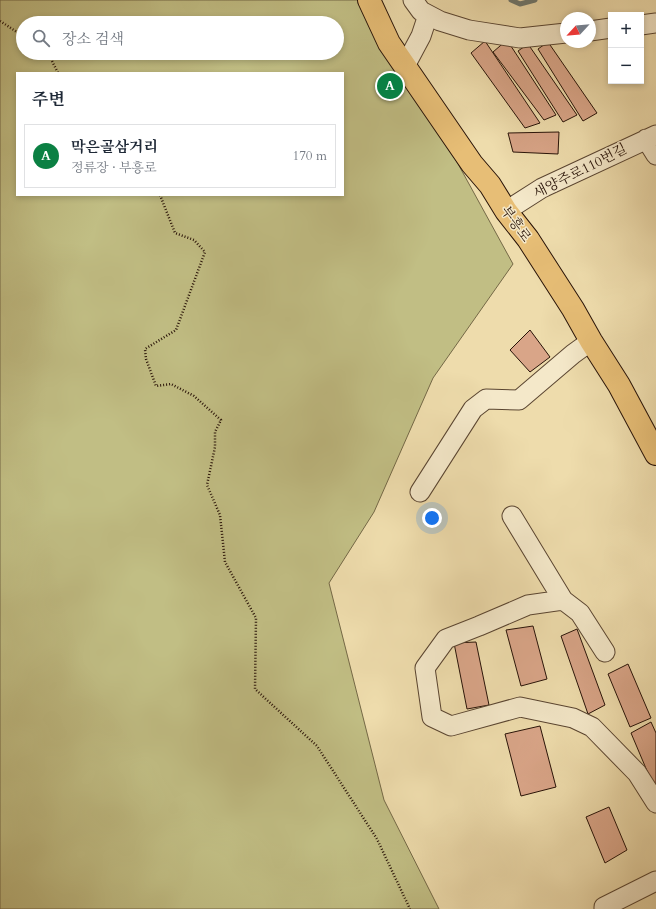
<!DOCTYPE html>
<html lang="ko">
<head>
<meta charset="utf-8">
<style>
	body { margin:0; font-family:Cardo,"Noto Serif KR",serif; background:#f6f6f7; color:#1f2937 }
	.controls { position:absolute; right:12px; top:12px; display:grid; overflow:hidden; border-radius:0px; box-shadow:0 2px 6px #0003 }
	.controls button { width:36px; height:36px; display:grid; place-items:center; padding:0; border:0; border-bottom:1px solid #e0e1e3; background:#fff; color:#1f2937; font:20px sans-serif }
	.compass { position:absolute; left:560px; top:12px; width:36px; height:36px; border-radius:50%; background:#fff; box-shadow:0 2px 6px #0003; rotate:244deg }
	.you { position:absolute; left:432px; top:518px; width:14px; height:14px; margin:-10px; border:3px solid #fff; border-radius:50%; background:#1a73e8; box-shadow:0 0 0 6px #1a73e833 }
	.badge { display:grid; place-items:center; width:26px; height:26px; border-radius:50%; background:#0b8043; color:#fff; font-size:13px; font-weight:700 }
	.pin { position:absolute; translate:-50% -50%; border:2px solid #fff; box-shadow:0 1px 4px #0006 }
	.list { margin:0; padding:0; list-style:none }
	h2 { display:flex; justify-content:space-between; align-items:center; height:52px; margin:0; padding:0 16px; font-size:17px }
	h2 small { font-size:13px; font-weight:400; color:#747a83 }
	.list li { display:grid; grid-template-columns:26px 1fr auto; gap:12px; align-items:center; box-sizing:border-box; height:64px; margin:0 8px 8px; padding:0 8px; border:1px solid #e0e1e3; border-radius:0px }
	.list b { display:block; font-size:15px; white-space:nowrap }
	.list p { margin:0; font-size:13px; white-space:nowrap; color:#747a83 }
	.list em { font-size:13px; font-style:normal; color:#747a83 }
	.icon { flex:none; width:22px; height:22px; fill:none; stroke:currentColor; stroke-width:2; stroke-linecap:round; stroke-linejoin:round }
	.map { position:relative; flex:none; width:656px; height:909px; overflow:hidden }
	.search { position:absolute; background:#fff; box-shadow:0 2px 6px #0003; left:16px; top:16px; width:328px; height:44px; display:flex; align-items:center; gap:10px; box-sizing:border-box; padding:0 14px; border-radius:22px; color:#747a83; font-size:15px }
	.panel { position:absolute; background:#fff; box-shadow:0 2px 6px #0003; left:16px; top:72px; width:328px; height:124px; border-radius:0px }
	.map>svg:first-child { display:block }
	.green { fill:#c1be84; stroke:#746846; fill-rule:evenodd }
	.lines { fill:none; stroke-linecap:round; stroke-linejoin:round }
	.stream { stroke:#6e776e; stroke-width:5 }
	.building { fill:#d9a588; stroke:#281308 }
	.minor-casing { stroke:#5a4531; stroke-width:21 }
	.major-casing { stroke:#281308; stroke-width:24 }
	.path { stroke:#281308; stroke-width:2.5; stroke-dasharray:1 2; stroke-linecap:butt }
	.minor { stroke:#f4e8c9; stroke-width:19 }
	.major { stroke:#e7be76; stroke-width:22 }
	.labels { text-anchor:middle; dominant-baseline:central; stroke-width:3; stroke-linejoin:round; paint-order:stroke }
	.street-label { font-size:14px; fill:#281308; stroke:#f4e8c9 }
</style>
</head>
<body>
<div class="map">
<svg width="656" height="909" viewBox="0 0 656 909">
	<rect width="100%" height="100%" fill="#eedcac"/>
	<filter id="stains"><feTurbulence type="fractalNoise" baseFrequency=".005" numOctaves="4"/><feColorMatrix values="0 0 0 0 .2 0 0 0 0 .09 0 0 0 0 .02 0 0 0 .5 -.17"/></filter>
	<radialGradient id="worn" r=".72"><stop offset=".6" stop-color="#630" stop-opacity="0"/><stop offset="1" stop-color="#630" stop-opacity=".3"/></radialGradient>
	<!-- green -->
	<path class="green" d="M0,0H368L513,264L433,378L374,512L329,583L384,800L439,909H0ZM23,23H337V53H23ZM17,73H343V195H17Z"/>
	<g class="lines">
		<!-- stream -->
		<path class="stream" d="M511,0L520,4L535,0"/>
	</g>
	<!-- building -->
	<path class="building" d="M507,40L556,115L544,120L493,52Z
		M485,41L540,123L525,128L471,53Z
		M548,42L597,113L583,121L538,49Z
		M528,44L577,115L563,122L518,51Z
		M559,132L558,154L513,152L508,133Z
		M530,330L550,357L530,372L510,350Z
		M533,626L547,679L521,686L506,630Z
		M577,629L605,705L588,714L561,636Z
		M476,642L489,705L467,709L454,643Z
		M628,664L651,718L630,727L608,674Z
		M651,722L656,733V784L653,785L631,733Z
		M540,726L556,787L521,796L505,734Z
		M609,807L627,850L605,863L586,817Z"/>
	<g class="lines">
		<!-- minor casing -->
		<g class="minor-casing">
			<path id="minor" d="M413,0L421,11L440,21L469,30L520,38L566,33
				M641,25L656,23
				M590,31L611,28
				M405,66L421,36L428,15
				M646,139L656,155
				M506,211L542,188L656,135
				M420,492L473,409L486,399L519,400L573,354L591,341
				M512,516L563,600
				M605,652L580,613L563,600L528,605L479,626L446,639L425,668L432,717L451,726L520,707L573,718L592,727L637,773L656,803
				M604,909V907L656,881"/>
		</g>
		<!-- major casing -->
		<g class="major-casing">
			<path id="major" d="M369,0L389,43L472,164L490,185L506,211L528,239L573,309L591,341L619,385L656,454"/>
		</g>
		<!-- path -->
		<path class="path" d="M0,21L23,36
			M48,53L58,73
			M160,195L175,233L194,240L205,252L176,330L145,349L146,359L156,386L171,384L194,396L221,420L215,432V447L207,485L220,515L225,562L256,618L255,689L317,746L377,839L410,909"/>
		<!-- minor -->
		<use href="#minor" class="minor"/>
		<!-- major -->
		<use href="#major" class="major"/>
	</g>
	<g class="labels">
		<!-- street labels -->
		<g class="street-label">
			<text transform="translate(580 171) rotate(-27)">새양주로110번길</text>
			<text transform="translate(516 224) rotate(54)">부흥로</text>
		</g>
	</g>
	<rect width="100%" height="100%" filter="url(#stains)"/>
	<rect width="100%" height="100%" fill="url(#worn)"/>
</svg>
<div class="controls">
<button>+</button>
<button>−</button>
</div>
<svg class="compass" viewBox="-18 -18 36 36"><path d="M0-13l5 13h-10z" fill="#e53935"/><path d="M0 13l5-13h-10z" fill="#747a83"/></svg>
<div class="you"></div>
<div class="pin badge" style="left:390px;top:86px">A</div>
<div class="search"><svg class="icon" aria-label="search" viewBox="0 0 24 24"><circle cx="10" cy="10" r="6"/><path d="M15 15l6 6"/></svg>장소 검색</div>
<section class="panel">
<h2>주변<small></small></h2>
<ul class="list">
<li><span class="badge">A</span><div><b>막은골삼거리</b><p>정류장 · 부흥로</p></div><em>170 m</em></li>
</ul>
</section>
</div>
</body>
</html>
